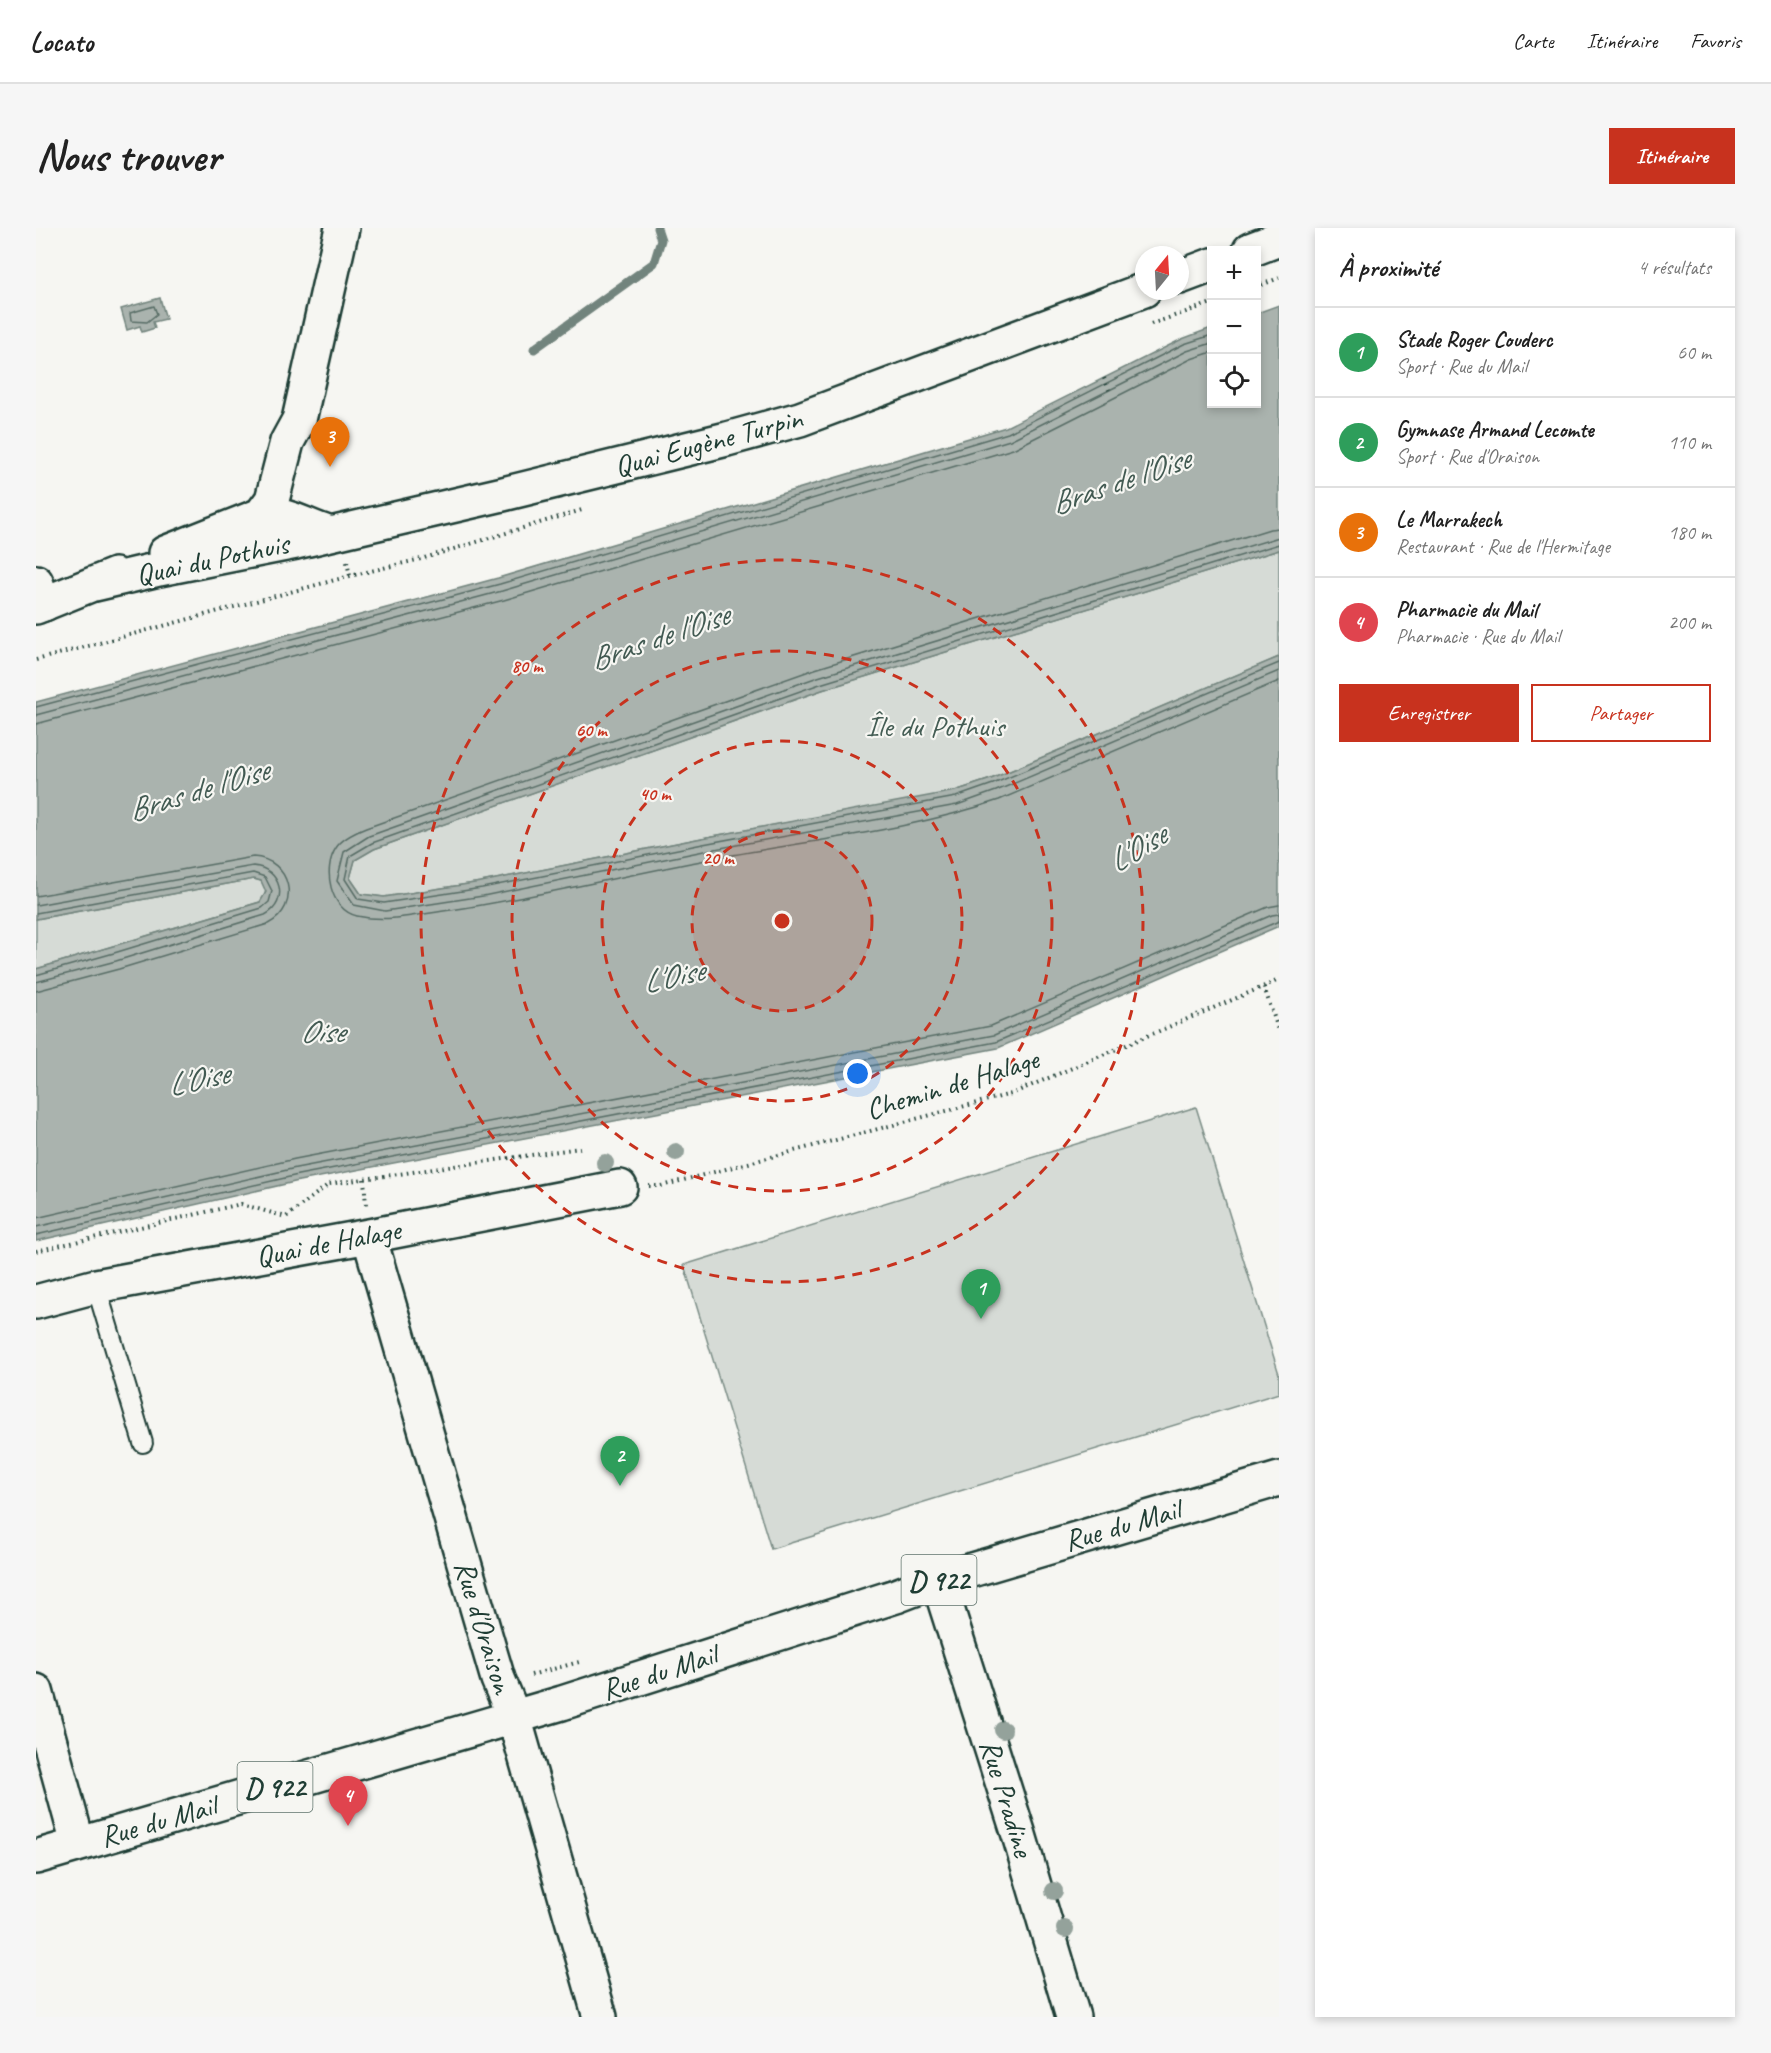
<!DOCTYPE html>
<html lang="fr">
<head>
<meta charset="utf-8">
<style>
	body { margin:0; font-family:Caveat,sans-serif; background:#f6f6f6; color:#222 }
	.controls { position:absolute; right:18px; top:18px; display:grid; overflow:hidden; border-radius:0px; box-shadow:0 3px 9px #0003 }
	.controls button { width:54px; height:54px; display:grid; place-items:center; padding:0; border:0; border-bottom:2px solid #e0e0e0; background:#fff; color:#222; font:30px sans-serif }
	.compass { position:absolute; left:1099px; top:18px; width:54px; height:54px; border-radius:50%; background:#fff; box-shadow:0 3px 9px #0003; rotate:18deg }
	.you { position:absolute; left:822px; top:846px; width:21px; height:21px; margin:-15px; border:4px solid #fff; border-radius:50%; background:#1a73e8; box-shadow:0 0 0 9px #1a73e833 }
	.badge { display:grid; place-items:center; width:39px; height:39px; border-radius:50%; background:#c8321e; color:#fff; font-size:20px; font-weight:700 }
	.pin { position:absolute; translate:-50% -50px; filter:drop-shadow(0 2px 3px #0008) }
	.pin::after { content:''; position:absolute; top:32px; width:21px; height:18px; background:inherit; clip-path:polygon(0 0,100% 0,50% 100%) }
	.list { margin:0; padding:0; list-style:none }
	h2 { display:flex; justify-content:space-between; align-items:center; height:78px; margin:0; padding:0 24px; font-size:26px }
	h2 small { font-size:20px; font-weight:400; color:#767676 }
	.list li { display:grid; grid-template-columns:39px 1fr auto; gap:18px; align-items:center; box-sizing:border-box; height:90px; padding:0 24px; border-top:2px solid #e0e0e0 }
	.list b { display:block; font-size:22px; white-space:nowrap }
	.list p { margin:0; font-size:20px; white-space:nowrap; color:#767676 }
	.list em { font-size:20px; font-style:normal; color:#767676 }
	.actions { display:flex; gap:12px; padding:18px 24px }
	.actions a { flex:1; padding:14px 0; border:2px solid #c8321e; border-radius:0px; text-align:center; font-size:21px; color:#c8321e }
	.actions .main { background:#c8321e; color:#fff }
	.icon { flex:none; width:33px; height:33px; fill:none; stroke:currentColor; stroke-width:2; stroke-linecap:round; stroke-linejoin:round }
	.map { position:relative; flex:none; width:1243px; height:1789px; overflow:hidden; border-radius:0px }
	header { display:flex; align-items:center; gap:36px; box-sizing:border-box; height:84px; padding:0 30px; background:#fff; border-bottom:2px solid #e0e0e0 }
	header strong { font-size:28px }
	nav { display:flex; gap:33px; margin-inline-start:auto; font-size:21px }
	.intro { display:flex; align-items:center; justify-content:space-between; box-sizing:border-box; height:144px; padding:0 36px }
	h1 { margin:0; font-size:42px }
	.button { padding:15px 27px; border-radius:0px; background:#c8321e; color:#fff; font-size:21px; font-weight:700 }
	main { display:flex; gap:36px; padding:0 36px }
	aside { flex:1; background:#fff; border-radius:0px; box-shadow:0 3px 9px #0003 }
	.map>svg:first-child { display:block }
	.green { fill:#d6dbd6; stroke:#7a8c85; stroke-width:1.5 }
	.water { fill:#aab3ae; stroke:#72847d; stroke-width:1.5 }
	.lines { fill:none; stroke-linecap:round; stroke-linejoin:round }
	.shore { stroke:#576c65; stroke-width:1.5 }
	.stream { stroke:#72847d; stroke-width:9 }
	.lane-casing { stroke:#1f3d34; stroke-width:22 }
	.street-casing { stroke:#1f3d34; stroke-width:38 }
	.secondary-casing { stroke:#1f3d34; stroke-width:38 }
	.primary-casing { stroke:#1f3d34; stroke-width:38 }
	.path { stroke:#1f3d34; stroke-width:4; stroke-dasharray:1.5 4.5; stroke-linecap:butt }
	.lane { stroke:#f6f6f2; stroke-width:18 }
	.street { stroke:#f6f6f2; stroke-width:33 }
	.secondary { stroke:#f6f6f2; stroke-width:33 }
	.primary { stroke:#f6f6f2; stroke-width:33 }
	.tree { fill:#94a29b }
	.ring { fill:none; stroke:#c8321e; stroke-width:3; stroke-dasharray:10 8 }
	.labels { text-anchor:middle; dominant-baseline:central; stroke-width:4.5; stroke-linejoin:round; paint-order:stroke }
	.shield { fill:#f6f6f2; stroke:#60746d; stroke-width:1.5 }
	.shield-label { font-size:28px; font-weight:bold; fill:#1f3d34 }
	.street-label { font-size:30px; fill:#1f3d34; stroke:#f6f6f2 }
	.park-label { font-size:30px; fill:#445d54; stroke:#f6f6f2 }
	.water-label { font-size:32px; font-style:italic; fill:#425a52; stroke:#f6f6f2 }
	.centre { fill:#c8321e; stroke:#f6f6f2; stroke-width:3 }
	.ring-label { font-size:18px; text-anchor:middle; font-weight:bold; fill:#c8321e; stroke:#f6f6f2; stroke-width:4.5; stroke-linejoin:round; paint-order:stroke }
</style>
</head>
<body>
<header>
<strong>Locato</strong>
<nav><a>Carte</a><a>Itinéraire</a><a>Favoris</a></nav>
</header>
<div class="intro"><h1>Nous trouver</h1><a class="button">Itinéraire</a></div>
<main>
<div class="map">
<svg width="1243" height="1789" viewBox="0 0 1243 1789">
	<rect width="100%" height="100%" fill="#f6f6f2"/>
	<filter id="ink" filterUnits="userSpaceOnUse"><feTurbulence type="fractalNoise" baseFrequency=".0167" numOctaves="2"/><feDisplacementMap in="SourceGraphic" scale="12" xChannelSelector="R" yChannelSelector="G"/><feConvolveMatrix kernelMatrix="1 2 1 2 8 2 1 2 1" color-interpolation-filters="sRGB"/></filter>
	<g filter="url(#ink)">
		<!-- green -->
		<path class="green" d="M1243,322V429L955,551L919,563L882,571L666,610L445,654L348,669L325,666L314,650L319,632L338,621L786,462Z
			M218,651L225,653C231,660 231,668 224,674L0,741V691Z
			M1160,879L1243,1146V1165L735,1321L648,1037Z"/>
		<!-- water -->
		<path class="water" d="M124,70L130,91L117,94L119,100L106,104L104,98L91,102L85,81Z
			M1243,77V322L786,462L338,621L319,632L314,650L325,666L348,669L445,654L666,610L919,563L955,551L1243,429V698L962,820L263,953L0,1013V741L224,674L230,664L225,653L218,651L0,691V474L462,350L970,199L1146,111L1175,100L1176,176H1220L1221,85Z"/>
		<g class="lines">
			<!-- shore -->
			<path class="shore" d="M118,78L121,86L111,94L95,93L94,85Z
				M1243,300L1234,301L779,441L330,600C320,604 306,610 300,620C286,641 294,682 321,688C352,695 384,686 415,682C501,669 585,648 670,632C766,613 870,604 963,572L1243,453
				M1243,309L782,449L333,608L308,624L301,653L318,677L349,683L447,668L668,623L921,577L960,563L1243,443
				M1243,316L784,456L336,615L314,628L309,651L322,671L348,675L446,660L667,616L920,569L957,556L1243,435
				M0,479L464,356L972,205L1148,116L1176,107
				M0,487L466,363L974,212L1151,123L1176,115
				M0,496L468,372L977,221L1155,131L1176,124
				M0,668L217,629C255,631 266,679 232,696L83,741L0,763
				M0,677L217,638C245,640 254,674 229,687L80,733L0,754
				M0,685L217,645L229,649L236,663L233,674L226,680L78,725L0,747
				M0,990L259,931L955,798L1232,679L1243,677
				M0,999L260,940L958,807L1236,687L1243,686
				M0,1007L262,947L960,814L1243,693"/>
			<!-- stream -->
			<path class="stream" d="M498,121L618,35L625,12L621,0"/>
			<!-- lane casing -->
			<g class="lane-casing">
				<path id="lane" d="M60,1058L107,1215"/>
			</g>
			<!-- street casing -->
			<g class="street-casing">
				<path id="street" d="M0,354L8,376
					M333,1008L454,1424L462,1451L478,1489L564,1789
					M0,1074L60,1058L333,1008L584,959
					M902,1352L983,1607L1037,1789
					M0,1463L42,1616"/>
			</g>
			<!-- secondary casing -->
			<g class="secondary-casing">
				<path id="secondary" d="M1214,22L1243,11
					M1144,49L1176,37
					M225,287L236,272L251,214L263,192L306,0
					M129,325L225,287C250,284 268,298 292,305
					M59,356L123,341L260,314L467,266L691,211L764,191L1108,62
					M0,379L79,347"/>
			</g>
			<!-- primary casing -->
			<g class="primary-casing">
				<path id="primary" d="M0,1629L526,1475L860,1368L902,1352L1243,1251"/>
			</g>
			<!-- path -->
			<path class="path" d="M1220,59L1243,50
				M1115,96L1176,75
				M1068,150L1073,162
				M311,334L314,348
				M0,432L314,348L385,331L546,282
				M1228,759L1243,804
				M328,951L330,977
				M613,958H625L975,866L1243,752
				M0,1023L205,976L250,989L293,956L544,920
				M495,1447L543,1434"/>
			<!-- lane -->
			<use href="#lane" class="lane"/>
			<!-- street -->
			<use href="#street" class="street"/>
			<!-- secondary -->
			<use href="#secondary" class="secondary"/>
			<!-- primary -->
			<use href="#primary" class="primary"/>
		</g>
		<!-- trees -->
		<g class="tree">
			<circle cx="640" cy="924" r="9"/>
			<circle cx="569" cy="935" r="9"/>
			<circle cx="967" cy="1502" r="9"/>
			<circle cx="1018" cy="1663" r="9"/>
			<circle cx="1029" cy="1701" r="9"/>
		</g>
	</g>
	<!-- distance rings -->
	<circle cx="746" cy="693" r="90" fill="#c8321e" fill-opacity=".12"/>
	<g class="ring">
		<circle cx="746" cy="693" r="90"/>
		<circle cx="746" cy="693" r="180"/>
		<circle cx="746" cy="693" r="270"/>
		<circle cx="746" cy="693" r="361"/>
	</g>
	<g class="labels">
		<!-- shield labels -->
		<g class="shield">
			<rect x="865.5" y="1327" width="75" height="50" rx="4.5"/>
			<rect x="201.5" y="1534" width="75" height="50" rx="4.5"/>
		</g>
		<g class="shield-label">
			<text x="903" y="1352">D 922</text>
			<text x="239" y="1559">D 922</text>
		</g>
		<!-- street labels -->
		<g class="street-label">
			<text transform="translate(672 214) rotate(-15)">Quai Eugène Turpin</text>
			<text transform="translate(176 331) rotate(-12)">Quai du Pothuis</text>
			<text transform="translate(916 856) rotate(-17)">Chemin de Halage</text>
			<text transform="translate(292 1015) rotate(-11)">Quai de Halage</text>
			<text transform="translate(1086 1297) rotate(-16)">Rue du Mail</text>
			<text transform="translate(448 1399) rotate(73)">Rue d'Oraison</text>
			<text transform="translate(623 1444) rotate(-18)">Rue du Mail</text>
			<text transform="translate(971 1570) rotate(73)">Rue Pradine</text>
			<text transform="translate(122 1593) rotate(-16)">Rue du Mail</text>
		</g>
		<!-- park labels -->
		<g class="park-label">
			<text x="899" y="498">Île du Pothuis</text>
		</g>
		<!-- water labels -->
		<g class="water-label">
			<text transform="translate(1084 253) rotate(-19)">Bras de l'Oise</text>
			<text transform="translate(623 409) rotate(-19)">Bras de l'Oise</text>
			<text transform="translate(162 562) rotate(-17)">Bras de l'Oise</text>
			<text transform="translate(1101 620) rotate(-31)">L'Oise</text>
			<text transform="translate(637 748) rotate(-12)">L'Oise</text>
			<text x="286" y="803">Oise</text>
			<text transform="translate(162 851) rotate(-12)">L'Oise</text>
		</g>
	</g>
	<circle cx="746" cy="693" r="9" class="centre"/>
	<g class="ring-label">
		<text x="491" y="444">80 m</text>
		<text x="555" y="508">60 m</text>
		<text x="619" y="572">40 m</text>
		<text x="682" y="636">20 m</text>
	</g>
</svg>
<div class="controls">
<button>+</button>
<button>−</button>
<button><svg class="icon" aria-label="locate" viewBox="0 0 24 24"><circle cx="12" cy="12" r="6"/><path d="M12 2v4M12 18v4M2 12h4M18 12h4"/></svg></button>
</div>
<svg class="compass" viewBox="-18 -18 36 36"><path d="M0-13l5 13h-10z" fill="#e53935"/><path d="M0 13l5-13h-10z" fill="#767676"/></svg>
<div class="you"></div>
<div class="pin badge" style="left:945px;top:1091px;background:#2e9e5b">1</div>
<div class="pin badge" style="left:584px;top:1258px;background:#2e9e5b">2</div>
<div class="pin badge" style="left:294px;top:239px;background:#e8710a">3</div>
<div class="pin badge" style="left:312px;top:1598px;background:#e0444e">4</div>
</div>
<aside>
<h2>À proximité<small>4 résultats</small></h2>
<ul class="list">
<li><span class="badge" style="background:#2e9e5b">1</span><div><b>Stade Roger Couderc</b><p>Sport · Rue du Mail</p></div><em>60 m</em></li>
<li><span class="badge" style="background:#2e9e5b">2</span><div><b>Gymnase Armand Lecomte</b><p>Sport · Rue d'Oraison</p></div><em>110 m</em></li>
<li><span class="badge" style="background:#e8710a">3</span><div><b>Le Marrakech</b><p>Restaurant · Rue de l'Hermitage</p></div><em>180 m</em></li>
<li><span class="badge" style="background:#e0444e">4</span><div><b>Pharmacie du Mail</b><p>Pharmacie · Rue du Mail</p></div><em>200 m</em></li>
</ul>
<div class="actions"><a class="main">Enregistrer</a><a>Partager</a></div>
</aside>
</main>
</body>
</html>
